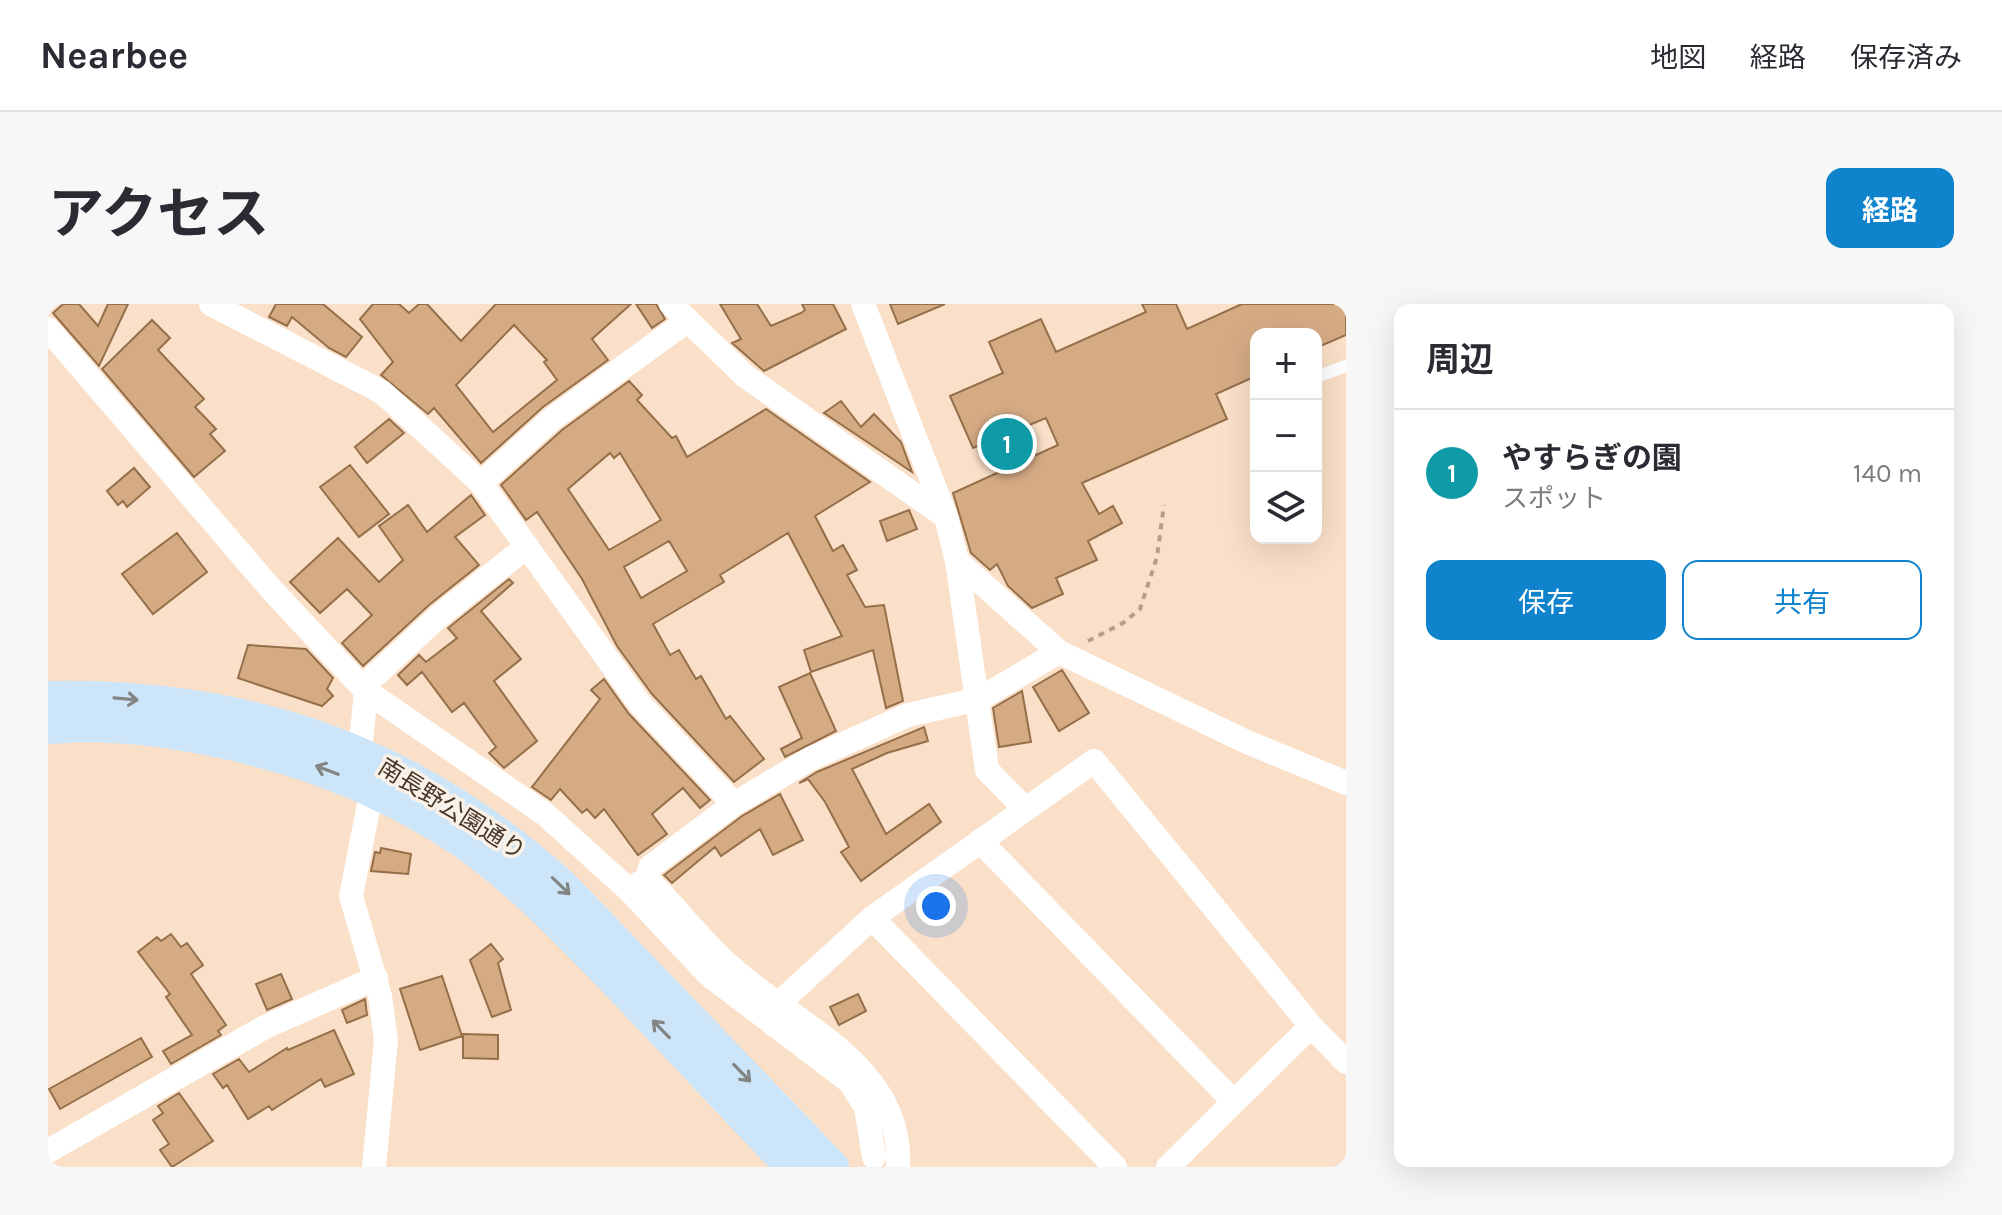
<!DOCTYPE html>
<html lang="ja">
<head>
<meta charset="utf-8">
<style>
	body { margin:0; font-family:Karla,"Noto Sans JP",sans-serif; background:#f7f7f7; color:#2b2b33 }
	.controls { position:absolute; right:24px; top:24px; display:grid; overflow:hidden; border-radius:16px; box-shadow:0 8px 32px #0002 }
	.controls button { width:72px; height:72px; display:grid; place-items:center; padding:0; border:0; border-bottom:2px solid #e1e1e2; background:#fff; color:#2b2b33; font:40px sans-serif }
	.you { position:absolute; left:888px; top:602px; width:28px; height:28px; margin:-20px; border:6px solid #fff; border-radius:50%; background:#1a73e8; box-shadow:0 0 0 12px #1a73e833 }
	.badge { display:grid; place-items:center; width:52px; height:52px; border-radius:50%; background:#0f83cc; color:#fff; font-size:26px; font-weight:700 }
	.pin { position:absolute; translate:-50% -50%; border:4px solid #fff; box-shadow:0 2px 8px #0006 }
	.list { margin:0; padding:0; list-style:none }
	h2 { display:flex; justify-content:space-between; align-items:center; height:104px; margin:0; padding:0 32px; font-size:34px }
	h2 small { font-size:26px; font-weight:400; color:#7c7c81 }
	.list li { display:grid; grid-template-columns:52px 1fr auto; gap:24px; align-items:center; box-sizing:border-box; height:128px; padding:0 32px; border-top:2px solid #e1e1e2 }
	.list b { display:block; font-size:30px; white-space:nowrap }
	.list p { margin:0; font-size:26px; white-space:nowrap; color:#7c7c81 }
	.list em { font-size:26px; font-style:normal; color:#7c7c81 }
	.actions { display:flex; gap:16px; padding:24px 32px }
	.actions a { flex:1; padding:18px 0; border:2px solid #0f83cc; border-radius:16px; text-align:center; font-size:28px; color:#0f83cc }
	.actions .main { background:#0f83cc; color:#fff }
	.icon { flex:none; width:44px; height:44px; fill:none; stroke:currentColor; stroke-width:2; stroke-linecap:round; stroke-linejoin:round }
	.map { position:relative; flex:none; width:1298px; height:863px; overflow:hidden; border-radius:16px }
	header { display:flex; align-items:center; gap:48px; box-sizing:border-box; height:112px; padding:0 40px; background:#fff; border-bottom:2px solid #e1e1e2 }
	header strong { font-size:38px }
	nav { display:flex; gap:44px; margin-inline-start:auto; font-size:28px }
	.intro { display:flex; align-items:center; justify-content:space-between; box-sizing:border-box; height:192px; padding:0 48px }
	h1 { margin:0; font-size:56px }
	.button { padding:20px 36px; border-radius:16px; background:#0f83cc; color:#fff; font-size:28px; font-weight:700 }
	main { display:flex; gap:48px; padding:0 48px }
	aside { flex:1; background:#fff; border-radius:16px; box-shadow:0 8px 32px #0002 }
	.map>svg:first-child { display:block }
	.building { fill:#d5ab84; stroke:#956f49; stroke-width:2; fill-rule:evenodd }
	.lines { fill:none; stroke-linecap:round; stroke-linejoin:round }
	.path { stroke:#b69f8a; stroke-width:4; stroke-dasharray:6 6; stroke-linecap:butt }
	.lane { stroke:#fff; stroke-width:12 }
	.street { stroke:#fff; stroke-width:24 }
	.secondary { stroke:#cde5f9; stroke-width:34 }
	.oneway { stroke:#838584 }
	.labels { text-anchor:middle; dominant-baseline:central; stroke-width:7; stroke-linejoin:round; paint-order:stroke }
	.street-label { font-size:24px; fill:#473625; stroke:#faf1e9 }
</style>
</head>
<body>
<header>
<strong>Nearbee</strong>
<nav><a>地図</a><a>経路</a><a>保存済み</a></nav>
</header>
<div class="intro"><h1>アクセス</h1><a class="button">経路</a></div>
<main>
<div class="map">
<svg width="1298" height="863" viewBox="0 0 1298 863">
	<rect width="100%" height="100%" fill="#fae0c8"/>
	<!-- building -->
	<path class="building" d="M15,0H31L50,22L60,0H80L51,62L5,9Z
		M228,0H275L314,33L298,53L281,44L244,13L239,22L221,13Z
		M325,0H351L361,9L371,0H379L413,37L448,0H583L544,35L560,56L495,103L433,159L386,104L380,110L333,71L345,58L312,15ZM466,21L499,56L496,58L509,76L445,128L408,81Z
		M588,0H608L617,15L604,24Z
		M672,0H709L723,22L753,9L757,6L754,0H785L798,25L716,67L684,39L693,35Z
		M842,0H897L850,20Z
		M1094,0H1128L1139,25L1194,0H1298V31L1268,44V30H1208V72L1168,90L1179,115L1034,179L1051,210L1065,202L1074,219L1040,237L1049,256L1008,274L1015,290L984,304L960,282L949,260L942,266L923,249L905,189L1010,141L998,114L925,144L902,92L955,69L941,38L993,15L1008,48L1098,8Z
		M104,16L122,34L110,46L156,95L147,103L168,125L162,130L177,147L146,173L54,65Z
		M581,77L594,91L589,96L624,134L628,132L639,153L718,105L822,178L767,212L785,247L795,241L809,266L799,271L817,303L836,301L855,397L838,404L825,346L763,368L756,346L794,332L740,229L672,271L676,278L605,320L622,351L631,346L648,375L653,372L678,415L682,412L716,455L686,478L604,390L569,342L534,275L489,208L478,216L453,181L514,126ZM562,149L566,154L572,149L613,216L561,246L520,185ZM621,237L639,267L593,294L576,263Z
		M793,97L813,123L826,110L853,138L864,168L776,109Z
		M341,115L356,129L319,159L307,143Z
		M302,161L341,210L311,233L272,183Z
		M86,164L102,183L79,203L75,197L70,201L59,187Z
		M423,191L437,211L407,233L431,261L381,301L315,362L294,339L324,311L299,285L272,309L242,278L290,234L331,278L355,256L331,222L360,201L379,228Z
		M861,206L869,225L839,237L832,217Z
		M129,229L159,268L105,310L74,270Z
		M461,275L465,279L433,307L473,355L446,377L489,437L456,464L441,449L448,443L416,399L404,408L374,368L359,381L350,371L371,351L378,358L409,334L400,324Z
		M200,341L258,345L285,374L279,385L285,392L274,402L190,374Z
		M1014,366L1041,409L1011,427L985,383Z
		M762,369L788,427L737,453L733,445L754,434L731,383Z
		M556,375L581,410L662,496L652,504L635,484L604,510L619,530L590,551L556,505L547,514L539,505L534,509L512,485L503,496L484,483L552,395L543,386Z
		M974,387L983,438L951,443L945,404Z
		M876,423L880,437L839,449L804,465L838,530L881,500L893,518L813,577L793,548L801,543L777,498L760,475L751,479L769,468Z
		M732,490L755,536L725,551L712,525L673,552L667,543L624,579L616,571L694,512Z
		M333,544L363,550L360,570L323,567L327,548L332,549Z
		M123,630L133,643L139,639L155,661L143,670L178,721L170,727L173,731L123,760L115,747L144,731L118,693L122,690L90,648L109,633L113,637Z
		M443,640L455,655L450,659L463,706L444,713L422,656Z
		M233,670L244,695L219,706L208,680Z
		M394,672L414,732L372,746L352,685Z
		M810,690L818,707L791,721L782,703Z
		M317,695L319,711L299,719L294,706Z
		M286,726L306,770L277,783L273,775L224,806L221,802L200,815L179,781L175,784L165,770L191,755L201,768L239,744L240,746Z
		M415,730L450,731V755L415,754Z
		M93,734L104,753L12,805L1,785Z
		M131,789L165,837L124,863L112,846L121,840L105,816L115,809L110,802Z"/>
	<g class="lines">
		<!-- path -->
		<path class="path" d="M1040,337L1075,319L1092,305L1109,253L1116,201"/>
		<!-- lane -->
		<path class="lane" d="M1268,73L1298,62"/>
		<!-- street -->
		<path class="street" d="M163,0L334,88L433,179L592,400L686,500
			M623,0L697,72L898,213
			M815,0L898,213L909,257L1011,348L1199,438L1298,479
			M0,25L223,285L318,387L312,448
			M433,179L505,114L639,17
			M477,244L391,312L322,376L318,387L497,510L581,586L661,671L802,778L818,803L826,853
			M909,257L939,466L976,504
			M324,485L303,592L332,692L338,736L326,863
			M932,537L1186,798
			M599,575L602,563L686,500L762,455L860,411L931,395L1011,348
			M586,582L599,575C629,604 653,637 684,664C747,721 856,762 850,863
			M824,614L1067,863
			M729,701L824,614L1046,457L1263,722L1298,758
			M0,847L217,723L328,674
			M1120,863L1263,722"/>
		<!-- secondary -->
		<path class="secondary" d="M0,394C201,390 363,447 514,582L784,863
			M0,423C62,417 126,426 186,440C268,459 343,489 413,536C476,580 529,637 582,692C636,749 690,806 744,863"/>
	</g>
	<!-- one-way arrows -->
	<defs><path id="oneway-shaft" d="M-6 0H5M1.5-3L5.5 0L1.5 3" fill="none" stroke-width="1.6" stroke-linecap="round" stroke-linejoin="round" transform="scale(2)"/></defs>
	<g class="oneway">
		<use href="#oneway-shaft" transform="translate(78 395) rotate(5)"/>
		<use href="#oneway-shaft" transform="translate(279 466) rotate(-159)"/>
		<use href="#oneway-shaft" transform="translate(513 582) rotate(44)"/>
		<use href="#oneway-shaft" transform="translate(613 725) rotate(-134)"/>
		<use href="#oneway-shaft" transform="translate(694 769) rotate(46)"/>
	</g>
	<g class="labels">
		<!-- street labels -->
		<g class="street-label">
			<text transform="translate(404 505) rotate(32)">南長野公園通り</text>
		</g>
	</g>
</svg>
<div class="controls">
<button>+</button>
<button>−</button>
<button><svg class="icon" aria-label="layers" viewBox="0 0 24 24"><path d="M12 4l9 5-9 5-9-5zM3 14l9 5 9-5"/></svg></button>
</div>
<div class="you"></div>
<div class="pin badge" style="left:959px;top:140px;background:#0f9aa8">1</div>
</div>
<aside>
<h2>周辺<small></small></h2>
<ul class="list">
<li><span class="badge" style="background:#0f9aa8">1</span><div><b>やすらぎの園</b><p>スポット</p></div><em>140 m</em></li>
</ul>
<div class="actions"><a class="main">保存</a><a>共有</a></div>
</aside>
</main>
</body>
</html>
